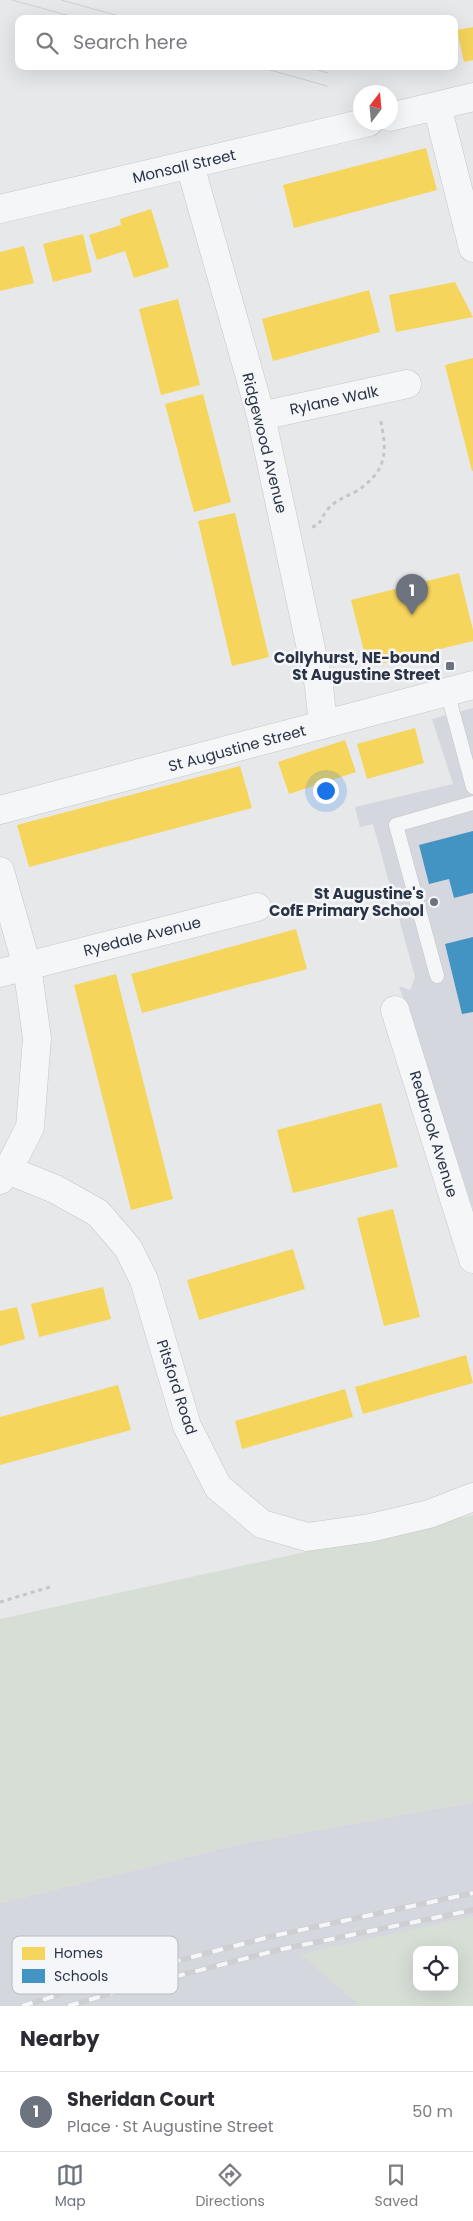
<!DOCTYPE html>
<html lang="en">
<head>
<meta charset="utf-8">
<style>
	body { margin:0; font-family:Poppins,sans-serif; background:#f2f2f3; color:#2b2b33 }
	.controls { position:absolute; right:15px; bottom:15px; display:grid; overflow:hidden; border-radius:10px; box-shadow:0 5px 20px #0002 }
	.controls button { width:45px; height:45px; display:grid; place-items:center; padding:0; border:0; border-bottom:1px solid #e1e1e2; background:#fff; color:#2b2b33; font:25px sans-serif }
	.compass { position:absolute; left:353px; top:85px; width:45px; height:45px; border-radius:50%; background:#fff; box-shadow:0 5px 20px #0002; rotate:16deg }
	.you { position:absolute; left:325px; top:790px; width:18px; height:18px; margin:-12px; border:4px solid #fff; border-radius:50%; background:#1a73e8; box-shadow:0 0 0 8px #1a73e833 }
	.badge { display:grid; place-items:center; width:32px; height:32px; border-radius:50%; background:#6c737f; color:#fff; font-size:16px; font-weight:700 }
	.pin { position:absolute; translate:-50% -41px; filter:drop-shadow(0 1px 2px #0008) }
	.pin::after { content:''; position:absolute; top:26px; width:18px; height:15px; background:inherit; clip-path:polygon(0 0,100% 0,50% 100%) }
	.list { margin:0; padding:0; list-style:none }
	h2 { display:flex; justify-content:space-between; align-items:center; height:65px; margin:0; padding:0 20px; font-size:21px }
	h2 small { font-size:16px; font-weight:400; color:#7c7c81 }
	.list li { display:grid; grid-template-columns:32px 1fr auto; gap:15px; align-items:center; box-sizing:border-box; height:80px; padding:0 20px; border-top:1px solid #e1e1e2 }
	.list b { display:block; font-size:19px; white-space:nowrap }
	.list p { margin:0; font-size:16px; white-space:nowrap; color:#7c7c81 }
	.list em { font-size:16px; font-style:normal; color:#7c7c81 }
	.icon { flex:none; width:28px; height:28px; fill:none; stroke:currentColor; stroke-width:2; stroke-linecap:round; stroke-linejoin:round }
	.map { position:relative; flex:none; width:473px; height:2006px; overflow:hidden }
	.search { position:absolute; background:#fff; box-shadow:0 5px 20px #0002; left:15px; right:15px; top:15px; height:55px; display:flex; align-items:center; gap:12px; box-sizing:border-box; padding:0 18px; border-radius:10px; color:#7c7c81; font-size:19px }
	.sheet { height:145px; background:#fff }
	nav { display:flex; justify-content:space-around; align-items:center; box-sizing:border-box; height:70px; border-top:1px solid #e1e1e2; background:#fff; font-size:14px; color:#7c7c81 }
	nav a { display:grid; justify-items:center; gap:2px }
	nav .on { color:#6c737f }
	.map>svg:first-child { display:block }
	.built { fill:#d4d7dd; fill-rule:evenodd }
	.green { fill:#d6ded6; fill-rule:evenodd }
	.homes { fill:#f6d55c }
	.schools { fill:#4393c3 }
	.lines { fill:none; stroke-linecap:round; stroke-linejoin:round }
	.service-casing { stroke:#c4c6c8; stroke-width:15 }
	.minor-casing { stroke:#c4c6c8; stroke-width:29 }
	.path { stroke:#c5c6ca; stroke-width:3; stroke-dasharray:4 4; stroke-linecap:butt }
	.service { stroke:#f5f6f7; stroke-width:14 }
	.minor { stroke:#f5f6f7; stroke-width:28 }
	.tram { stroke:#cecfd2; stroke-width:1 }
	.rail-casing { stroke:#cecfd2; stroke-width:5.5 }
	.rail { stroke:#f4f6f9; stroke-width:4; stroke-dasharray:11; stroke-linecap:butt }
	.poi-dot { fill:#6c737f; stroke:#f4f6f9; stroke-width:2 }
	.labels { text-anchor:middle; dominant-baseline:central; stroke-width:5; stroke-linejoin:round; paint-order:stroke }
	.street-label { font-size:15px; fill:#2b3445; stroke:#f4f6f9 }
	.poi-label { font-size:15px; font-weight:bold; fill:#2b3445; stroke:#f4f6f9; text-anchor:end }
	.key { fill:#f4f6f9; stroke:#b8bcc3; stroke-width:1 }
	.key-label { font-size:14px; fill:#2b3445 }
</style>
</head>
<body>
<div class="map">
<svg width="473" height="2006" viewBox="0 0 473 2006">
	<rect width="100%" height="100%" fill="#e6e8ea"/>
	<!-- built -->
	<path class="built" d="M473,708V1209L399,986L410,990L415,977L373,824L360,827L355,807L453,784L432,719Z
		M473,1802V2006H0V1903L245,1843ZM417,1950H454V1987H417Z"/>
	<!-- green -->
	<path class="green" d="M473,1515V1802L245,1843L0,1903V1619Z
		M473,1916V2006H360L300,1954ZM417,1950H454V1987H417Z"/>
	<!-- homes -->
	<path class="homes" d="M473,27V60L464,62L457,30Z
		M426,148L437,190L294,228L283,185Z
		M151,209L169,267L134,278L125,251L97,260L89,235L121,225L120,219Z
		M83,234L92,272L53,282L43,244Z
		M24,246L34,283L0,291V252Z
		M455,282L473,317L396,332L389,295Z
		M369,290L380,332L273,361L262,319Z
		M178,299L200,385L161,395L139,309Z
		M473,358V471H472L445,365Z
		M203,394L231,502L194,512L165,404Z
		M235,513L269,657L232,666L198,521Z
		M459,573L473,630V641L368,667L351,600Z
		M415,728L424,763L367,779L357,744Z
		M345,740L356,772L289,794L278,762Z
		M240,766L252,808L29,867L17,825Z
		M296,929L307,969L142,1013L131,974Z
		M116,974L173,1199L131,1210L74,985Z
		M381,1103L398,1167L293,1193L277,1130Z
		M393,1209L420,1317L384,1326L357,1218Z
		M293,1249L305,1289L199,1320L187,1280Z
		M103,1287L111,1319L39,1337L31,1304Z
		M17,1307L25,1339L0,1346V1311Z
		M466,1355L473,1383L363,1414L355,1387Z
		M118,1385L131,1430L0,1465V1417Z
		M345,1389L353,1417L242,1449L235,1421Z"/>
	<!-- schools -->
	<path class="schools" d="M473,831V893L454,898L449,879L429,884L419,845Z
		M473,937V1012L462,1014L445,944Z"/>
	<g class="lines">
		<!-- service casing -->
		<g class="service-casing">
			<path id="service" d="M447,691L473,787
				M437,976L396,825L473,803"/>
		</g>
		<!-- minor casing -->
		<g class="minor-casing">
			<path id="minor" d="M437,106L473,248
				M390,117L473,97
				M190,165L261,416L319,686L323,725
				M0,209L369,122
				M261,416L407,384
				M0,810L473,685
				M0,871L27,966L37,1038L30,1127L8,1170L0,1180
				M0,973L257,907
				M395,1010L473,1259
				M8,1170L55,1189L98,1213L128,1248L144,1280L187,1426L218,1487L262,1524L307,1537L370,1528L429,1514L473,1497"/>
		</g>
		<!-- path -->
		<path class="path" d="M312,527L318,525C321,520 324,514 328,509C336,500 345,497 355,492C387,472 388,453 380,418
			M0,1602L50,1587"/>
		<!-- service -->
		<use href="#service" class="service"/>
		<!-- minor -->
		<use href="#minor" class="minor"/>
		<!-- tram -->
		<path class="tram" d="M12,0L81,19
			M61,0L130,19
			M256,66L327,86
			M305,66L328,73"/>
		<!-- rail casing -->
		<g class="rail-casing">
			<path id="rail" d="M22,2006L123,1975L273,1936L473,1893
				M68,2006L127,1989L278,1950L473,1910"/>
		</g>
		<!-- rail -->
		<use href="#rail" class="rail"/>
	</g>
	<!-- markers -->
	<g class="poi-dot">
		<rect x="445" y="661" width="10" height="10" rx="2.5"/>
		<circle cx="434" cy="902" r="5"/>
	</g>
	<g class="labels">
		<!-- street labels -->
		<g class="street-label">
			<text transform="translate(184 166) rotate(-13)">Monsall Street</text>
			<text transform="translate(334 400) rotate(-12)">Rylane Walk</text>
			<text transform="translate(265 443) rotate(76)">Ridgewood Avenue</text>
			<text transform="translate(237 748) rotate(-15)">St Augustine Street</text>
			<text transform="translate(142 936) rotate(-14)">Ryedale Avenue</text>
			<text transform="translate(434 1134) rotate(73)">Redbrook Avenue</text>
			<text transform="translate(177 1387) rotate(72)">Pitsford Road</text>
		</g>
		<!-- poi labels -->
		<g class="poi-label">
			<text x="440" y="657">Collyhurst, NE-bound<tspan x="440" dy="17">St Augustine Street</tspan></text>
			<text x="424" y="893">St Augustine's<tspan x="424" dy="17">CofE Primary School</tspan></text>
		</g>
	</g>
	<!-- legend -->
	<rect x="12" y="1936" width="166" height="58" rx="8" class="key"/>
	<rect x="22" y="1947" width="23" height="13" fill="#f6d55c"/>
	<rect x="22" y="1969" width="23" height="14" fill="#4393c3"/>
	<g class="key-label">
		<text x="54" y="1958">Homes</text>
		<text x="54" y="1981">Schools</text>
	</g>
</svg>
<div class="controls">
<button><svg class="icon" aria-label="locate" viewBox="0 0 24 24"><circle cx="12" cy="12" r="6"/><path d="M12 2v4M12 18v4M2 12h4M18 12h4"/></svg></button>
</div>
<svg class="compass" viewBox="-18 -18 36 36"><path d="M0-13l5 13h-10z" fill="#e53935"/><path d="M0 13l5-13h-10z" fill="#7c7c81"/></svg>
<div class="you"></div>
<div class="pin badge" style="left:412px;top:615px">1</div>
<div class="search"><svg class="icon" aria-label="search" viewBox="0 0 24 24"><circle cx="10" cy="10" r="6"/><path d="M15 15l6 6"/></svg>Search here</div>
</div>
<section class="sheet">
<h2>Nearby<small></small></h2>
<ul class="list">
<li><span class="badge">1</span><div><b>Sheridan Court</b><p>Place · St Augustine Street</p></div><em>50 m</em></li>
</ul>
</section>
<nav>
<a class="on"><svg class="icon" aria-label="map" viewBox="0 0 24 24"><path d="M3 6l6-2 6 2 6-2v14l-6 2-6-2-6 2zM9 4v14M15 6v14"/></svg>Map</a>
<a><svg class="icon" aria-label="directions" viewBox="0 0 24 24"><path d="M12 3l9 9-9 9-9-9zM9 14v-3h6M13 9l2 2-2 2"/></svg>Directions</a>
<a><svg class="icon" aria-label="saved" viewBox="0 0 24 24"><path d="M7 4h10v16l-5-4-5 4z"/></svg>Saved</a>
</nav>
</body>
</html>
